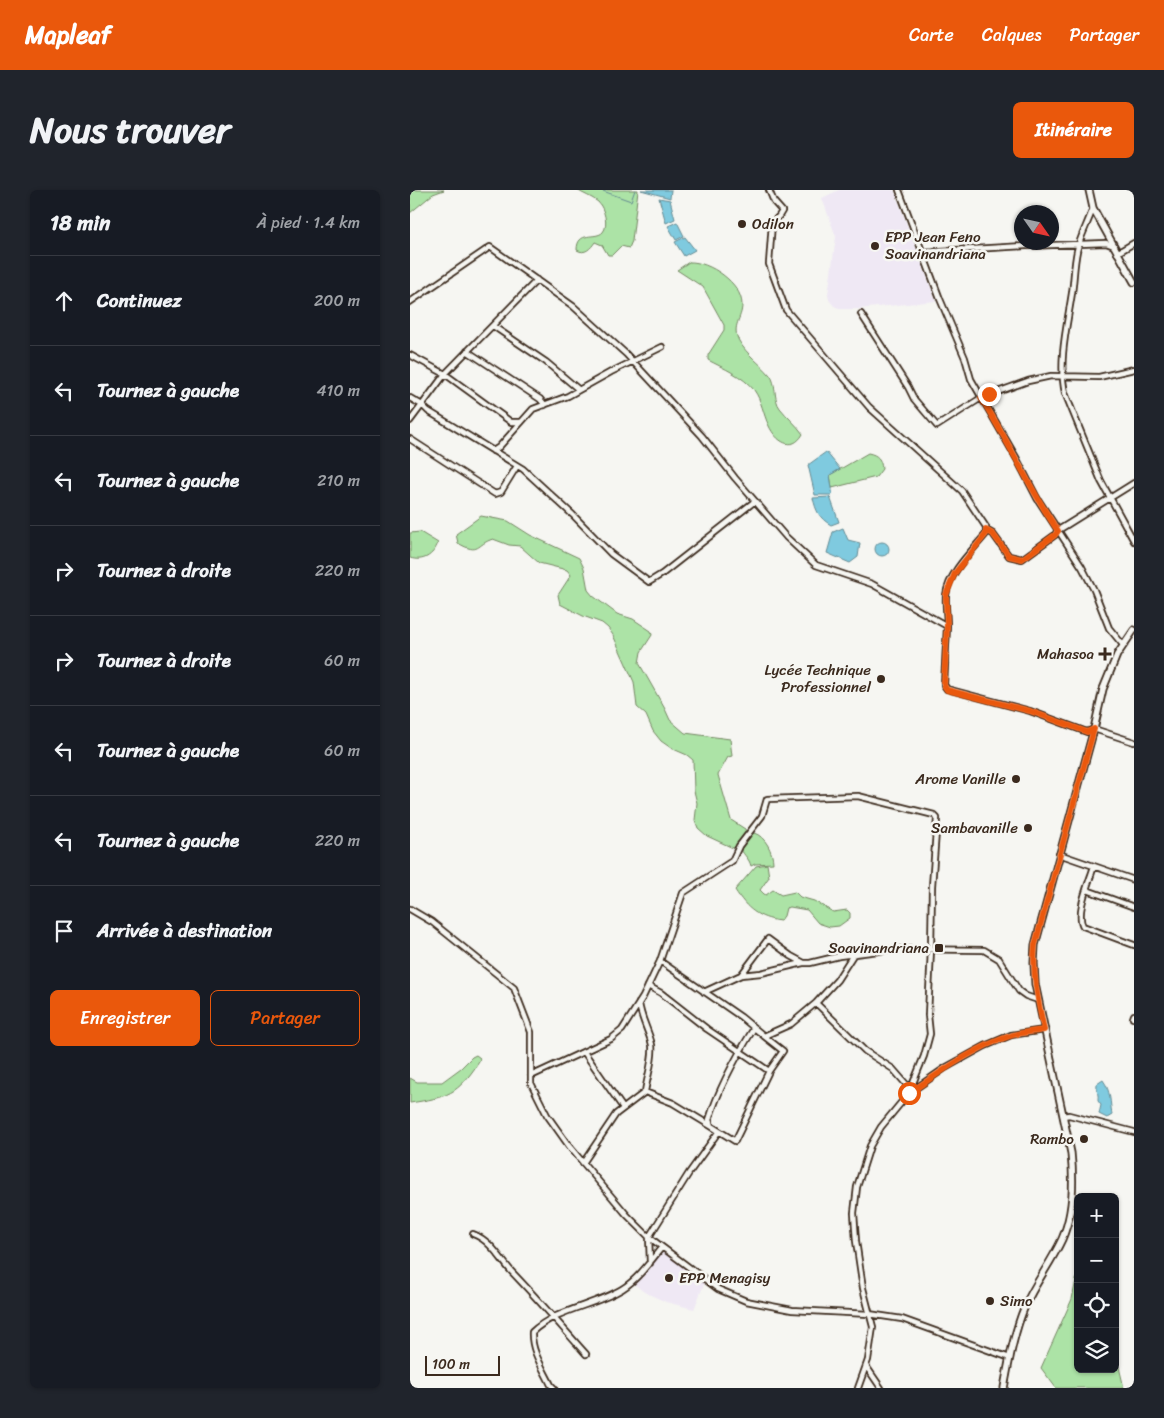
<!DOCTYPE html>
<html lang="fr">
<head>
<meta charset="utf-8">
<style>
	body { margin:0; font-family:Sriracha,sans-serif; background:#20242c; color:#f1f3f6 }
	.controls { position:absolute; right:15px; bottom:15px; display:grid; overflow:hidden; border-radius:8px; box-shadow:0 1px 4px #0004 }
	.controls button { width:45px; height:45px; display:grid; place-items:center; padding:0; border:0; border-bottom:1px solid #363941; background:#171b24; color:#f1f3f6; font:25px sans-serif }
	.compass { position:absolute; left:604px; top:15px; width:45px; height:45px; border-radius:50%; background:#171b24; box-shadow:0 1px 4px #0004; rotate:124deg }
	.scale { position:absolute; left:15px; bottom:12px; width:75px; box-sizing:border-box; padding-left:5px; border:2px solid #3b2a1e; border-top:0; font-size:14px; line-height:18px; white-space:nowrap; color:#3b2a1e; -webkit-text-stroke:4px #f6f6f2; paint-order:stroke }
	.stop { position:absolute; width:15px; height:15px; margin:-11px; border:4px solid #ea580c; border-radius:50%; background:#fff }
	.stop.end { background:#ea580c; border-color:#fff; box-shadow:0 1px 5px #0008 }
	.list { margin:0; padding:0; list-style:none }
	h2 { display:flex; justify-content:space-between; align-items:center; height:65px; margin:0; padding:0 20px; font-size:21px }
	h2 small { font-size:16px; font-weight:400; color:#9ea1a6 }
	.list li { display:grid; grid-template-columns:32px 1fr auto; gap:15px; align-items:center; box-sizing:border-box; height:90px; padding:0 20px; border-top:1px solid #363941 }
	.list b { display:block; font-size:19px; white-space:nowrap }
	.list em { font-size:16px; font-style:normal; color:#9ea1a6 }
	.actions { display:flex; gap:10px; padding:15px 20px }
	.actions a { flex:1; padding:11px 0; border:1px solid #ea580c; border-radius:8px; text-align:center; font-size:18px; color:#ea580c }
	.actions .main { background:#ea580c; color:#fff }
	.icon { flex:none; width:28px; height:28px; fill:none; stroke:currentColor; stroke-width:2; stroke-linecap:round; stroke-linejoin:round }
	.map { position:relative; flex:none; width:724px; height:1198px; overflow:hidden; border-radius:8px }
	header { display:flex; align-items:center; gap:30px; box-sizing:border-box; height:70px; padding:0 25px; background:#ea580c; color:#fff }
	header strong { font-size:24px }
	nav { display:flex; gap:28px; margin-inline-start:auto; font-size:18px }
	.intro { display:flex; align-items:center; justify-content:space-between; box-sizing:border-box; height:120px; padding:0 30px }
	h1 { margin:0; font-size:35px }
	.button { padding:12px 22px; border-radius:8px; background:#ea580c; color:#fff; font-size:18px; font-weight:700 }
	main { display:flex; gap:30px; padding:0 30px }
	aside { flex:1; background:#171b24; border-radius:8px; box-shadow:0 1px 4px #0004 }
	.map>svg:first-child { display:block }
	.built { fill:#efe8f4 }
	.green { fill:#ace3a6; stroke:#748662 }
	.water { fill:#7fcadf; stroke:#648a92 }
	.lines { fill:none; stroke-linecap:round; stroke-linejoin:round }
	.stream { stroke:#648a92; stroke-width:1 }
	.street-casing { stroke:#3b2a1e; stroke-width:8 }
	.secondary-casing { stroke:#3b2a1e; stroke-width:9 }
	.street { stroke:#f6f6f2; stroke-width:4.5 }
	.secondary { stroke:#f6f6f2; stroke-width:5.5 }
	.route { stroke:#ea580c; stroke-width:6 }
	.poi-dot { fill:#3b2a1e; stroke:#f6f6f2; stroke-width:2 }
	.labels { text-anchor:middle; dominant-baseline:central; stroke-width:5; stroke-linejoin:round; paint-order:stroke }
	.poi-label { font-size:15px; fill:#3b2a1e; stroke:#f6f6f2; text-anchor:end }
</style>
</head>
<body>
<header>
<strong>Mapleaf</strong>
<nav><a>Carte</a><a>Calques</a><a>Partager</a></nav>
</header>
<div class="intro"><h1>Nous trouver</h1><a class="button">Itinéraire</a></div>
<main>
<aside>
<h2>18 min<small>À pied · 1.4 km</small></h2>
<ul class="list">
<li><svg class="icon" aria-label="ahead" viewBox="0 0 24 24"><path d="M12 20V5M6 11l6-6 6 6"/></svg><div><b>Continuez</b></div><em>200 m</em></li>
<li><svg class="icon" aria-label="left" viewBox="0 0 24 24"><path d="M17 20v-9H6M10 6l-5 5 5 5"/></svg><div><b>Tournez à gauche</b></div><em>410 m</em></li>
<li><svg class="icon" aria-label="left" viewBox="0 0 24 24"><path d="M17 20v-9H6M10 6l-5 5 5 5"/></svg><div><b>Tournez à gauche</b></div><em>210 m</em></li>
<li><svg class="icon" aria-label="right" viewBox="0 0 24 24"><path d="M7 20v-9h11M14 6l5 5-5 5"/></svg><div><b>Tournez à droite</b></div><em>220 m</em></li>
<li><svg class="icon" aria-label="right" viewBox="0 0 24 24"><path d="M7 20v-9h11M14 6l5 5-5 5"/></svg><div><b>Tournez à droite</b></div><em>60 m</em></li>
<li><svg class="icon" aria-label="left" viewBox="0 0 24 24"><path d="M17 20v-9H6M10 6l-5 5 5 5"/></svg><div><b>Tournez à gauche</b></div><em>60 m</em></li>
<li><svg class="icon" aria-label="left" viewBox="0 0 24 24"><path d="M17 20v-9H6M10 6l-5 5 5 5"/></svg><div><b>Tournez à gauche</b></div><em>220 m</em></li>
<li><svg class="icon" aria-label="arrive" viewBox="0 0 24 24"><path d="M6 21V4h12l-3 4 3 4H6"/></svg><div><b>Arrivée à destination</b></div></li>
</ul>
<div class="actions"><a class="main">Enregistrer</a><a>Partager</a></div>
</aside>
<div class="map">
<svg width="724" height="1198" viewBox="0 0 724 1198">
	<rect width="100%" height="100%" fill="#f6f6f2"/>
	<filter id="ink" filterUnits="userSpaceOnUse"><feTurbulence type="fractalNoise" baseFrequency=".02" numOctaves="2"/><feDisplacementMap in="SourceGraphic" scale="10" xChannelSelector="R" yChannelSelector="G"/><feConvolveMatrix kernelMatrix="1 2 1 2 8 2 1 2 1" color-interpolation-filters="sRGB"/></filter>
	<g filter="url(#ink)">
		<!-- built -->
		<path class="built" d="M429,0H484L526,111L448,119H431L424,116L419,110L418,104L426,47L412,8Z
			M252,1061L295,1092L284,1119L256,1112L234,1102L224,1094Z"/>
		<!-- green -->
		<path class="green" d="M0,0H34L23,4L0,23Z
			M167,0H228L222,51L219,58L211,56L202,65H198L192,55L185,52C181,58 175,65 167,60C167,40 186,50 193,42C199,35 194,18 188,12C182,7 173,4 167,0Z
			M279,72C299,71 332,93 332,115C332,129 321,136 329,151C337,165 350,173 360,185C367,194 363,209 370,218C377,227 386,234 393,244C382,263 366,251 359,236C353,224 352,211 344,200C333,186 313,178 298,170V165L314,140V135L293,97L267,80Z
			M458,263C468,265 471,269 472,279L466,287L422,298L420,285Z
			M71,326L98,331L120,345L169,368L174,378L178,400L183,406L207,424L223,429L241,441L242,445L231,462L229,473L255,519L260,530L275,543L320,549L322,566L318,567L308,585L321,630L335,639L336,643L329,653L323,658L297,646L288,638L285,630L287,613L284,601L283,570L277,565L261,558L251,551L243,541L236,525L227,517L224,492L203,445L198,438L192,433L173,426L150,414L148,405L161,385L157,380L129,373L110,356L99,355L83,349C66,354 70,366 48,353L46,344Z
			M10,342L28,353C23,366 13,372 0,368V343Z
			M344,643C355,646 363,662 363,673L345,674L341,676C339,668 334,666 331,659C334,652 338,648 344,643Z
			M357,674L359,687L350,700L354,704L356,705L363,700L371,705L385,702L390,707L404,711L423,722L437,720L440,723V728L429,736L420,737L408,733L397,720L380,717L376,718L374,726L370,731C348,728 337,719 325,700L346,676Z
			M66,865L70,868L69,872C47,905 38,907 0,913V888L7,892H32L51,878L62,867Z
			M668,1081V1179H705V1160L714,1198H646L631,1178L662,1109Z"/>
		<!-- water -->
		<path class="water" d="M231,0H261L260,8Z
			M249,8L260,10L265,29L256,33Z
			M267,32L274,46L266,50L258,36Z
			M275,47L285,60L274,66L265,52Z
			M416,262L430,279L420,285L422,298V305H405L398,275Z
			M420,307L429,332L421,335C409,328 406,321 403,308Z
			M433,338L438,350L450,353L448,367L440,373L417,363L423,342Z
			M465 359a7 7 0 1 1 14 0a7 7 0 1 1-14 0Z
			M693,890C701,901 700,913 702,925L697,928L689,924L691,915L688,911C689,904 686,900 687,894Z"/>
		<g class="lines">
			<!-- stream -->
			<path class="stream" d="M190,0L221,11L225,0"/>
			<!-- street casing -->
			<g class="street-casing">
				<path id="street" d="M359,0L364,12L372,21L369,26L362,33L359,74L376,120L459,217L552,301L576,337V344C562,361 539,382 536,405C535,415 537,426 537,436
					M489,0L530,109L555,168L561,189L607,269L627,308L672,377L684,400L699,438L713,455
					M683,18C679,31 669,49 667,61C664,75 664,89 662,103C657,136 648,171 655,203L691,291L724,351
					M512,62L616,56L696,53L704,56
					M707,63L724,53
					M0,112L80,57L163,116L216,164L292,246L325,288L376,347L406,375L462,394L537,436L534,495L537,499L620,521L677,542L684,539L724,552
					M451,124L498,197L504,209L527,236L571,208L618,191L641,186L689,187L724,179
					M83,136L136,172L168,199
					M57,161L130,209L135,215
					M0,165L35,184L101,232H110
					M0,208L12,215L35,184L127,90
					M0,231L12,215L18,221L113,279L163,325L201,364L239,392L252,384L345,311
					M0,249L85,304L91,302L107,276
					M83,261L89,257L123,219L158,206L201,182L252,157
					M576,340L583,344L599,366L612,369L645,345L647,341L724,293
					M649,664L724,690
					M684,676C680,690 665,723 673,736L724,755
					M677,700L724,717
					M0,719L22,732L104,798L121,842V893L137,925L159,956L217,1025L239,1047L252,1057L308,1099L336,1111L382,1120L459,1124L492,1129L600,1168
					M250,771L331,827L354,846L381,834L406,813L427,790L443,765
					M331,785L351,783L393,773
					M238,796L251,803L297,839L359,881
					M294,802L331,785L358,749L381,766L394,773H400L429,766L484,759L574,760L589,769L609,801L616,806L628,810
					M406,813L455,861L483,879L496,894L501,896
					M723,828L724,825
					M344,838C326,867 309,897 299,930L301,936L325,951L359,881L373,861L354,846
					M174,862L213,918
					M121,886L201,849L212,840L233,807L250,771L273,703L322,671L329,656L352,626L357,609L448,606L524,625L527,628L522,696L521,759L518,825L520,844L514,866L499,903
					M235,902L263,913L301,936
					M653,926L659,925L724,942
					M173,973L206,924L235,902C237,887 244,869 242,855C239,841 231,829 229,813
					M63,1044C80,1050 90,1068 101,1081C127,1108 151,1136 176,1164
					M240,1073L239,1047L279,983L309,941
					M456,1176L471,1198
					M144,1198L141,1195C133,1178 121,1161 122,1142C146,1119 184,1116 212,1099C228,1089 240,1072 252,1057
					M448,1198L458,1170L463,1137L453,1098L446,1051L444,1023L447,997L460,956L471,937L499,903L535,878L575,856L601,845L634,840"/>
			</g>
			<!-- secondary casing -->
			<g class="secondary-casing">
				<path id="secondary" d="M679,0L683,18L724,92
					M594,1198C599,1171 604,1142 615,1116C625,1093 641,1073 652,1049C664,1022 664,992 661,963L625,794L624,773L625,755L684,539L693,499L707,465L724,440"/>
			</g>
			<!-- street -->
			<use href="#street" class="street"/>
			<!-- secondary -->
			<use href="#secondary" class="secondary"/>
		</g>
	</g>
	<g class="lines" filter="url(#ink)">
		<!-- route -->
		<path class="route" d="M499,903C531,882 563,858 600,846C610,842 623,842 634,840C628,811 622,784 625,755L684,539L677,542L620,521L537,500L534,495L537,436L536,405L545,383L576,344V340L583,344L599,366L612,369L645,345L648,341C619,298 599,251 571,208L579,204"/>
	</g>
	<!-- markers -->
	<g class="poi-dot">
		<circle cx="332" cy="34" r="5"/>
		<circle cx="465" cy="56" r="5"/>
		<path d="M692.5 456.5h5v5h5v5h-5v5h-5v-5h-5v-5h5z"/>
		<circle cx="471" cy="489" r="5"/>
		<circle cx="606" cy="589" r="5"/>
		<circle cx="618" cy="638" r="5"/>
		<rect x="524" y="753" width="10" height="10" rx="2.5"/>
		<circle cx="674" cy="949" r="5"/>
		<circle cx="259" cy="1088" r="5"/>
		<circle cx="580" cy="1111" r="5"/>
	</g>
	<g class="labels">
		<!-- poi labels -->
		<g class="poi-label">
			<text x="342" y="34" text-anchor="start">Odilon</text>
			<text x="475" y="47" text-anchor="start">EPP Jean Feno<tspan x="475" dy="17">Soavinandriana</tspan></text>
			<text x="684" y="464">Mahasoa</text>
			<text x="461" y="480">Lycée Technique<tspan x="461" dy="17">Professionnel</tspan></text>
			<text x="596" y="589">Arome Vanille</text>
			<text x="608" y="638">Sambavanille</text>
			<text x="519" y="758">Soavinandriana</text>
			<text x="664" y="949">Rambo</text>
			<text x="269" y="1088" text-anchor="start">EPP Menagisy</text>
			<text x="590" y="1111" text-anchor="start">Simo</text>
		</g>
	</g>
</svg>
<div class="controls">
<button>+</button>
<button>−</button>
<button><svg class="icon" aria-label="locate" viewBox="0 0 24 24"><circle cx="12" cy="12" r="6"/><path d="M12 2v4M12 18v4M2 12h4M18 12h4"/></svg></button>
<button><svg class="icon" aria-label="layers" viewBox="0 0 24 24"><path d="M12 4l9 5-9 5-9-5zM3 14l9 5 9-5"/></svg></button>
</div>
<svg class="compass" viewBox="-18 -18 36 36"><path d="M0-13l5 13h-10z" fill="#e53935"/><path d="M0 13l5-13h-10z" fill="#9ea1a6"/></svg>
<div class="scale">100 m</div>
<div class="stop" style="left:499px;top:903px"></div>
<div class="stop end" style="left:579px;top:204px"></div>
</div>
</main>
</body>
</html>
